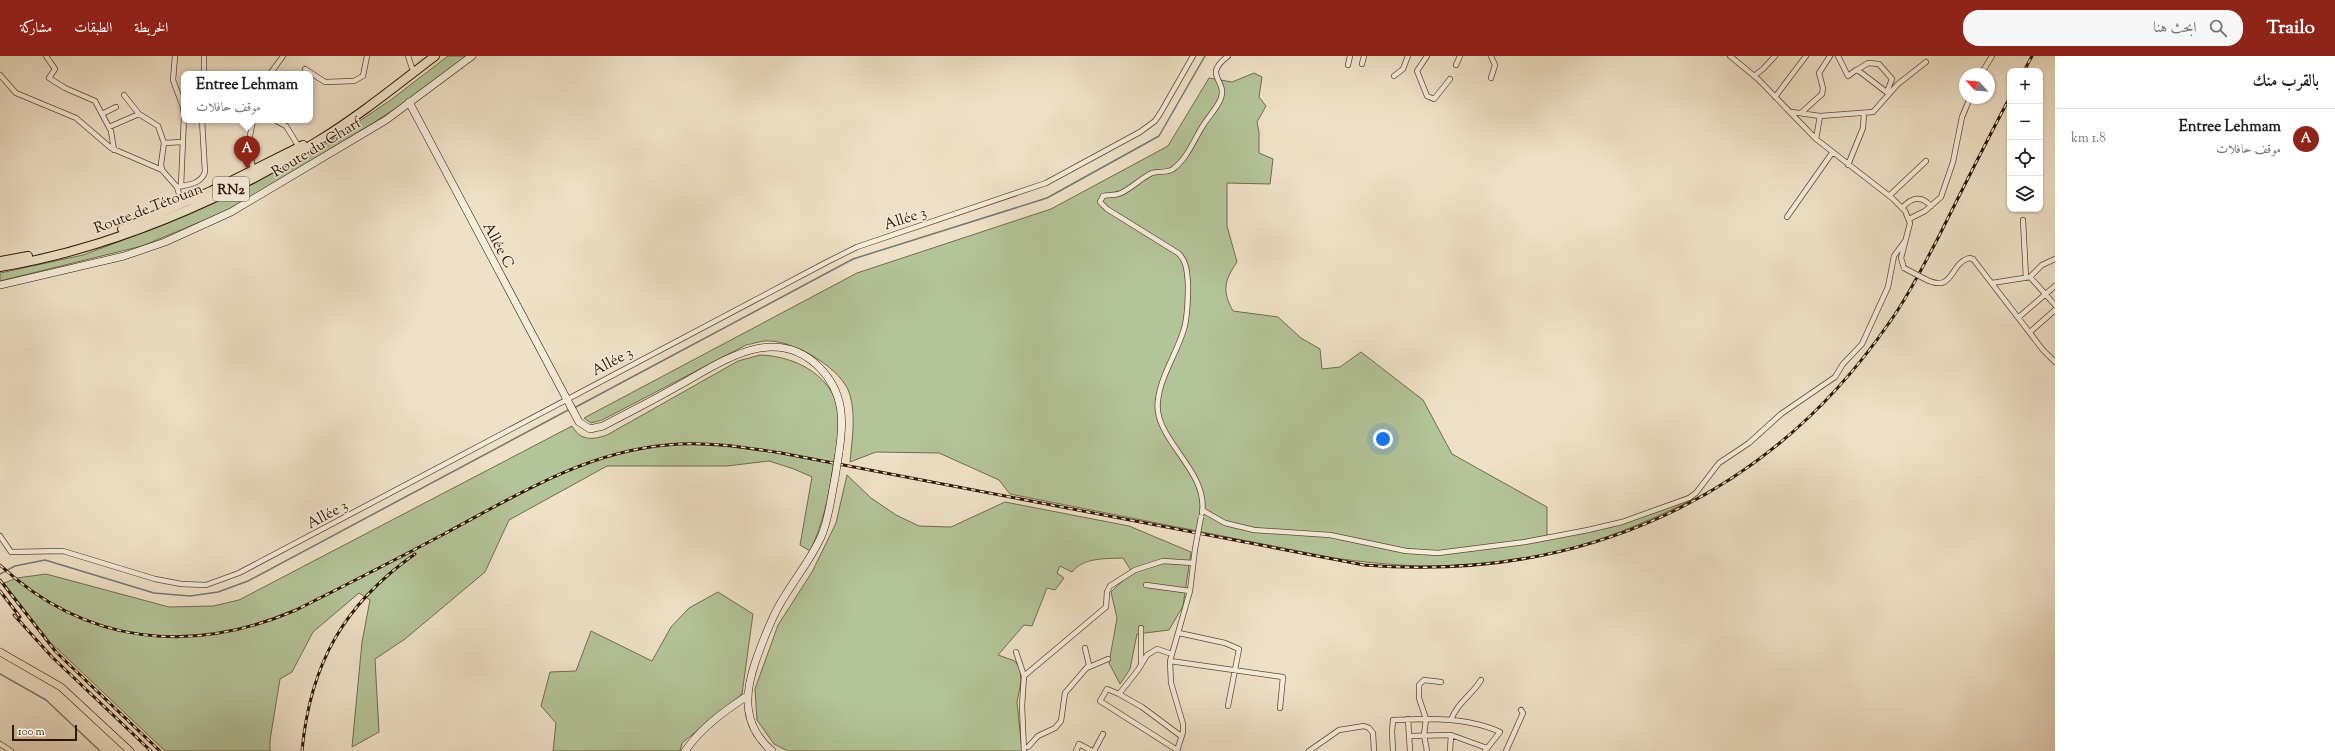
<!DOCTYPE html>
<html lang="ar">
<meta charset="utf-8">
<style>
:root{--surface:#fff;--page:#f6f6f6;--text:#202124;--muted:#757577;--line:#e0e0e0;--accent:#8f2418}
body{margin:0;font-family:"Sorts Mill Goudy",Amiri,serif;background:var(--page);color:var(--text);direction:rtl}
.controls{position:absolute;right:12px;top:12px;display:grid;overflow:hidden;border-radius:8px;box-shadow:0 1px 3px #0004}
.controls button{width:36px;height:36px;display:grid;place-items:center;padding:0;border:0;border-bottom:1px solid var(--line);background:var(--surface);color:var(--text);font:20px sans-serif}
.compass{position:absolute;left:1959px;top:12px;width:36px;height:36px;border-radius:50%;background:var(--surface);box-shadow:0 1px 3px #0004;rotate:296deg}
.scale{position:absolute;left:12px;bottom:10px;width:65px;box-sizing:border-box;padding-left:4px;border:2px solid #301500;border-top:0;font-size:11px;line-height:14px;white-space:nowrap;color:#301500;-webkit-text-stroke:3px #f5ecdb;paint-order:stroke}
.you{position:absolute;left:1383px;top:383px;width:14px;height:14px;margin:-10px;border:3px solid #fff;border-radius:50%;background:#1a73e8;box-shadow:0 0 0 6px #1a73e833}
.badge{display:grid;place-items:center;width:26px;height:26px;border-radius:50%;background:var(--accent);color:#fff;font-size:13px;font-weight:700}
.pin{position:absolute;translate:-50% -33px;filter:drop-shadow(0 1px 2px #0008)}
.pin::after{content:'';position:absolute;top:21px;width:14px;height:12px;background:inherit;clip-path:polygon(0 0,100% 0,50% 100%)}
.popup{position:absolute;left:181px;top:15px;width:132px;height:52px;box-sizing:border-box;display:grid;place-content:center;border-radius:8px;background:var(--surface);filter:drop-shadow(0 1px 3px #0005);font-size:13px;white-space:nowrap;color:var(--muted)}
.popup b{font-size:15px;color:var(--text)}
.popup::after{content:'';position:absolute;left:50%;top:100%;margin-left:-8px;border:8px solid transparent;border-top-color:var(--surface)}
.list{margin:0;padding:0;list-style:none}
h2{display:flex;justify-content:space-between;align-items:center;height:52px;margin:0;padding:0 16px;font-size:17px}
h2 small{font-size:13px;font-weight:400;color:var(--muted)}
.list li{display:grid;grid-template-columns:26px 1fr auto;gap:12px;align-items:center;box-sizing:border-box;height:60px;padding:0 16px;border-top:1px solid var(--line)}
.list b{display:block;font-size:15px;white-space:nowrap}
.list p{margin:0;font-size:13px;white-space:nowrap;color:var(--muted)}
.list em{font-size:13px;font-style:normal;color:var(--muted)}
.icon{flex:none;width:22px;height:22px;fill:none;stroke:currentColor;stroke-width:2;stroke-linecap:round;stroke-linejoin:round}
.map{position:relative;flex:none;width:2055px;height:695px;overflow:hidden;direction:ltr}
header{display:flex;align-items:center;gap:24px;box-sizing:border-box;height:56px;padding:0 20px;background:var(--accent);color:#fff}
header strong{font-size:19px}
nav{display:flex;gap:22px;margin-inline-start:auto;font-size:14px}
.search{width:280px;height:36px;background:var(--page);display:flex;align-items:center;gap:10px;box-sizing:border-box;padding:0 14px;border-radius:16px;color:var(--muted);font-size:15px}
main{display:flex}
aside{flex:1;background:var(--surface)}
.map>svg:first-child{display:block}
.green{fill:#b4c499;stroke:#726c4c}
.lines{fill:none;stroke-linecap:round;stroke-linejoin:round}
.stream{stroke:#737973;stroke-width:1.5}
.street-casing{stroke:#604832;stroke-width:6}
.secondary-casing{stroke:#301500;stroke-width:8}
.primary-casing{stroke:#301500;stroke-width:8}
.highway-casing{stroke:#301500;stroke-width:10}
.street{stroke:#f5ecdb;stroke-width:4.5}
.secondary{stroke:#f5ecdb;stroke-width:7}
.primary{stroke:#efe1c7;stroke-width:7}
.highway{stroke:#efe1c7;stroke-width:8}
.rail-casing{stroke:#301500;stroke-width:3}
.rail{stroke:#f5ecdb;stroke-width:1.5;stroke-dasharray:4.5;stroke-linecap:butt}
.street-bridge-casing{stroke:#604832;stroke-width:6;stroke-linecap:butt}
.secondary-bridge-casing{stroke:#301500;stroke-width:8;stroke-linecap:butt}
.street-bridge{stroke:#f5ecdb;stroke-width:4.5}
.secondary-bridge{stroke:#f5ecdb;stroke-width:7}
.labels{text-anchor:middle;stroke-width:3;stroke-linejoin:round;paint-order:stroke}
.shield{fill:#f5ecdb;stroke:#6b5642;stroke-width:1}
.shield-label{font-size:14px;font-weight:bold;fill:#301500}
.street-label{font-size:15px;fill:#301500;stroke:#f5ecdb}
</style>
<header>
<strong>Trailo</strong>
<div class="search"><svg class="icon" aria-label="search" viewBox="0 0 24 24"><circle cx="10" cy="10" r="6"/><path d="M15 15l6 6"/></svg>ابحث هنا</div>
<nav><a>الخريطة</a><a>الطبقات</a><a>مشاركة</a></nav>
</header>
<main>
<aside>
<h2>بالقرب منك<small></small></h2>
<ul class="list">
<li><span class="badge">A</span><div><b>Entree Lehmam</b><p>موقف حافلات</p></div><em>1.8 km</em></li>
</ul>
</aside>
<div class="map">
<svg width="2055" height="695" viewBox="0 0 2055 695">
<rect width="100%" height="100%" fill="#efe1c7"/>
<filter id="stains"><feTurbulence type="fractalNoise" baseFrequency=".005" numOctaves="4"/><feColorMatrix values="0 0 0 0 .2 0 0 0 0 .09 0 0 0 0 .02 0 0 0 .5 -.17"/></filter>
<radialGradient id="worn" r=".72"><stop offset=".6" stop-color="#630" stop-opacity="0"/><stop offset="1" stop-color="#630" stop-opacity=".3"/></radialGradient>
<path class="green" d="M448,0H467L418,38L370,69L234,152L142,190L0,225V217L83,199L158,171L257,126L324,89L392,43Z
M1254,17L1262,21L1259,41L1266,50L1257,66L1259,76V97L1273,103L1270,128L1227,127V170L1237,206C1224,225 1222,235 1233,255L1278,261L1301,282L1320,293L1322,313L1340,311L1361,296L1423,344L1452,398L1547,451V479L1552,480L1619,465L1690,439L1694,443C1636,471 1573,498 1507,506C1449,514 1392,510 1334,502L1010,438L999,424L939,397L876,396L850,406C852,383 856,361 850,339C843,313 796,286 770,285C762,284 753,288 746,289L602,364L591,367L584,362L857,217L1051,153L1168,90L1209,22L1232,26Z
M760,299C797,300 836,321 840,362C842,377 835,396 833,410C829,440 823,468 810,495L800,489L812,421L794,413L769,405L727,410H607L509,464L485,516L405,583L375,603L379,676L352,691L362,586L370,544L359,537L313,576L292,616L280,623L270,684V695H165L50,586L4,527L17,522L46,518L169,551L213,550L239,544L572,370C581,385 592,384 607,379L738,305Z
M847,419L871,442L896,459L919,470L951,471L1005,446L1129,470L1191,496L1183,550L1169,574L1137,578L1130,613L1120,628L1109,607L1117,562L1111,536L1132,516L1123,502C1105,503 1084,501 1072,516L1060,510L1057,517L1064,522L1055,534L1047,532L1032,570L1024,569L998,599L1015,605L1020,613L1021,626L1017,646L1022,695H788L774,688L757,664L755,633L778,569L812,516L836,467Z
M718,536L753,558L742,638L682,687L680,695H553L556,667L541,650L550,616L576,615L591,575L652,605L671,571L689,552Z"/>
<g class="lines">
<path class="stream" d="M574,352L853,203L1047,142L1159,80L1205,0
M0,518L15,510L45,504L154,537L190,540L218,536L248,525L570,353
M0,618L46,644L100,695"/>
<g class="street-casing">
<path id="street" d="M46,0L55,13L49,22L65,32L95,45L111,75L114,94
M175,0L173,24L183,51L184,60L181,130
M408,0L412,12
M1427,0L1417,15L1427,40L1434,43L1450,23
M1730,0L1758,23L1816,83L1892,142L1905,155L1910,167L1901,202L1904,212
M1838,0L1848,20L1856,14L1859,15L1889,38
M1362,8L1364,0
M1348,9L1350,0
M1456,9L1460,0
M305,13L325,26L354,25L363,20L367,0
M1857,14L1868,7L1879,8L1892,23L1887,36
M204,18V0
M270,18L283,0
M1981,18L1992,0
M0,19L16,37L76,62L111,92L162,114
M1394,20L1403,13L1408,0
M1754,20L1763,13L1775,0
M1491,22L1495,9L1491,0
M124,39L139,58L158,70L164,87L161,108L162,114L177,131
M1775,41L1806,0
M1792,56L1820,60L1873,56L1898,28L1926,6
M1801,57L1822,38L1823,32L1819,17L1830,0
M102,58L116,51
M253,64L249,85L253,115
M275,64L286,70L299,91
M109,71L139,58
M1816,83L1820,60
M164,87L182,86
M1848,109L1863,72L1864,57
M1889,140L1926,105
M182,148L177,131C188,129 201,128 205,116L202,64
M1902,152C1912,141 1921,139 1931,150
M1787,161L1832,97
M1909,163L1925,155L1941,141L1953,106L1962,61L1970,42
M2023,164L2026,222
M2030,221L2055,249
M1925,223C1954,238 1949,208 1969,202L1973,203L2043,294L2055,306
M1992,227L2030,221L2042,209L2055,203
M2019,261L2055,230
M2030,276L2055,254
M1202,454L1225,467L1254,474L1330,479L1406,495L1438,497L1525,486L1588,474L1622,466L1689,442L1696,437L1719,407L1749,387L1781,358L1835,321L1843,308L1862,288L1888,231L1894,200L1905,185
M1202,457C1209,414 1152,383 1158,344C1161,319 1177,297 1184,273C1188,259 1188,242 1188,228C1187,216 1187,205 1178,197L1107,153L1100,146L1103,140C1109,138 1115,140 1121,137C1132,132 1141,122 1152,117C1158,115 1168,117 1173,113C1188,102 1194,83 1204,68C1209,60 1218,51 1221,42C1227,23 1202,20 1228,0
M0,480L11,496L63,495L155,523L181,528L206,529L239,517L827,206L857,191L1046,127L1140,76L1155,65L1161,56L1193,0
M1146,529L1190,535
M1141,572V606
M1179,577L1225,587L1239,593L1228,650
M1016,596L1024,620L1022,650L1024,695
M1172,598L1157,593L1147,599L1138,614L1119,638L1142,651L1181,680
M1170,605L1283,621L1280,652
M1087,612L1108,603
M1024,620L1106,551L1107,536L1110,530L1135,514L1163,505L1193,507
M1119,638L1107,633L1100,645L1177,694
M1408,663L1410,695
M1451,664C1457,647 1472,639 1481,624
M1410,680L1451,679L1487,692
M0,688L11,695
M1028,691L1038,680L1055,672L1061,665L1065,637L1089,609L1085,592
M1076,695L1079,688L1092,695
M1094,695L1103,678
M1177,695L1183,676V668L1171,627L1170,605L1190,535L1195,493
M1309,695L1339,674L1364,670L1369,672L1373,677L1374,695
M1393,695L1392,676L1393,664L1426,663L1419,642V629L1424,624L1441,626
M1427,695L1424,679L1426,663C1450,663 1477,665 1500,676L1485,695
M1450,695L1451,679
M1506,695L1523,657L1521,654"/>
</g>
<g class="secondary-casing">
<path id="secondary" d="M409,46L579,366L590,373L603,370C627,357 652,345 676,331C719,308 774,265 820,312C844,337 844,364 839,396
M0,229L124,200L165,186L231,156L386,64L472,0
M685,695C702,671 723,656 747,640
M772,695C743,670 744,640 755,607C762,587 769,567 780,548C793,525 810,505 821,481C829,463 831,441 835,422"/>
</g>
<g class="primary-casing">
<path id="primary" d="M0,596L61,631L130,695"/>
</g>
<g class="highway-casing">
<path id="highway" d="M122,173L211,135L303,89
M0,205L28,200
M0,211C109,193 225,144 318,85C359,60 397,29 435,0"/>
</g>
<use href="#street" class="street"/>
<use href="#secondary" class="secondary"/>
<use href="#primary" class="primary"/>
<use href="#highway" class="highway"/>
<g class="rail-casing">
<path id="rail" d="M2024,15L2032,0
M0,509C86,589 191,599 296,554C346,529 395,504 444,478C515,440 585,396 667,389C705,385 743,391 781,397L1364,509C1578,526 1766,445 1889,267C1908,241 1922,212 1937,184C1961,136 1985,88 2010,41
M0,524L56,596L160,695
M0,535L20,561
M14,559L52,601L151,695
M302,695C310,608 344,548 415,498"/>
</g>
<use href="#rail" class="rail"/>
<g class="street-bridge-casing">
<path id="street-bridge" d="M1904,212L1925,223
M1195,493L1201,461"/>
</g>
<g class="secondary-bridge-casing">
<path id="secondary-bridge" d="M835,422L839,396"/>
</g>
<use href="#street-bridge" class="street-bridge"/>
<use href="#secondary-bridge" class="secondary-bridge"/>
</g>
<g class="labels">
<rect class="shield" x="213" y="121" width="36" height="24" rx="3"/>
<g class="shield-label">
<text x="231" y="138">RN2</text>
</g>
<g class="street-label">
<text transform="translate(316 91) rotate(-31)" y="5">Route du Charf</text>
<text transform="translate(148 152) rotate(-21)" y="5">Route de Tétouan</text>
<text transform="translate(905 162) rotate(-18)" y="5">Allée 3</text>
<text transform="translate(499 189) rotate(62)" y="5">Allée C</text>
<text transform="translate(612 305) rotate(-28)" y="5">Allée 3</text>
<text transform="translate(327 458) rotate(-28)" y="5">Allée 3</text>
</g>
</g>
<rect width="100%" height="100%" filter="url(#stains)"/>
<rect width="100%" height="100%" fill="url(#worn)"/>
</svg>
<div class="controls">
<button>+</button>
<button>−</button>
<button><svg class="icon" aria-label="locate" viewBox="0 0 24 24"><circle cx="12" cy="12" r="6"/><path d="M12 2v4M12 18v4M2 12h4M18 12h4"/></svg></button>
<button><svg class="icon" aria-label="layers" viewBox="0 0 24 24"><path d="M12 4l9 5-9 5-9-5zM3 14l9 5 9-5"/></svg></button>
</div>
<svg class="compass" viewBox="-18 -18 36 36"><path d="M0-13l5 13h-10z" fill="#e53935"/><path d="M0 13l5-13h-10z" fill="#757577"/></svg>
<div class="scale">100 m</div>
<div class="you"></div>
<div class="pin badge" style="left:247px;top:113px">A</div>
<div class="popup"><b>Entree Lehmam</b>موقف حافلات</div>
</div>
</main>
